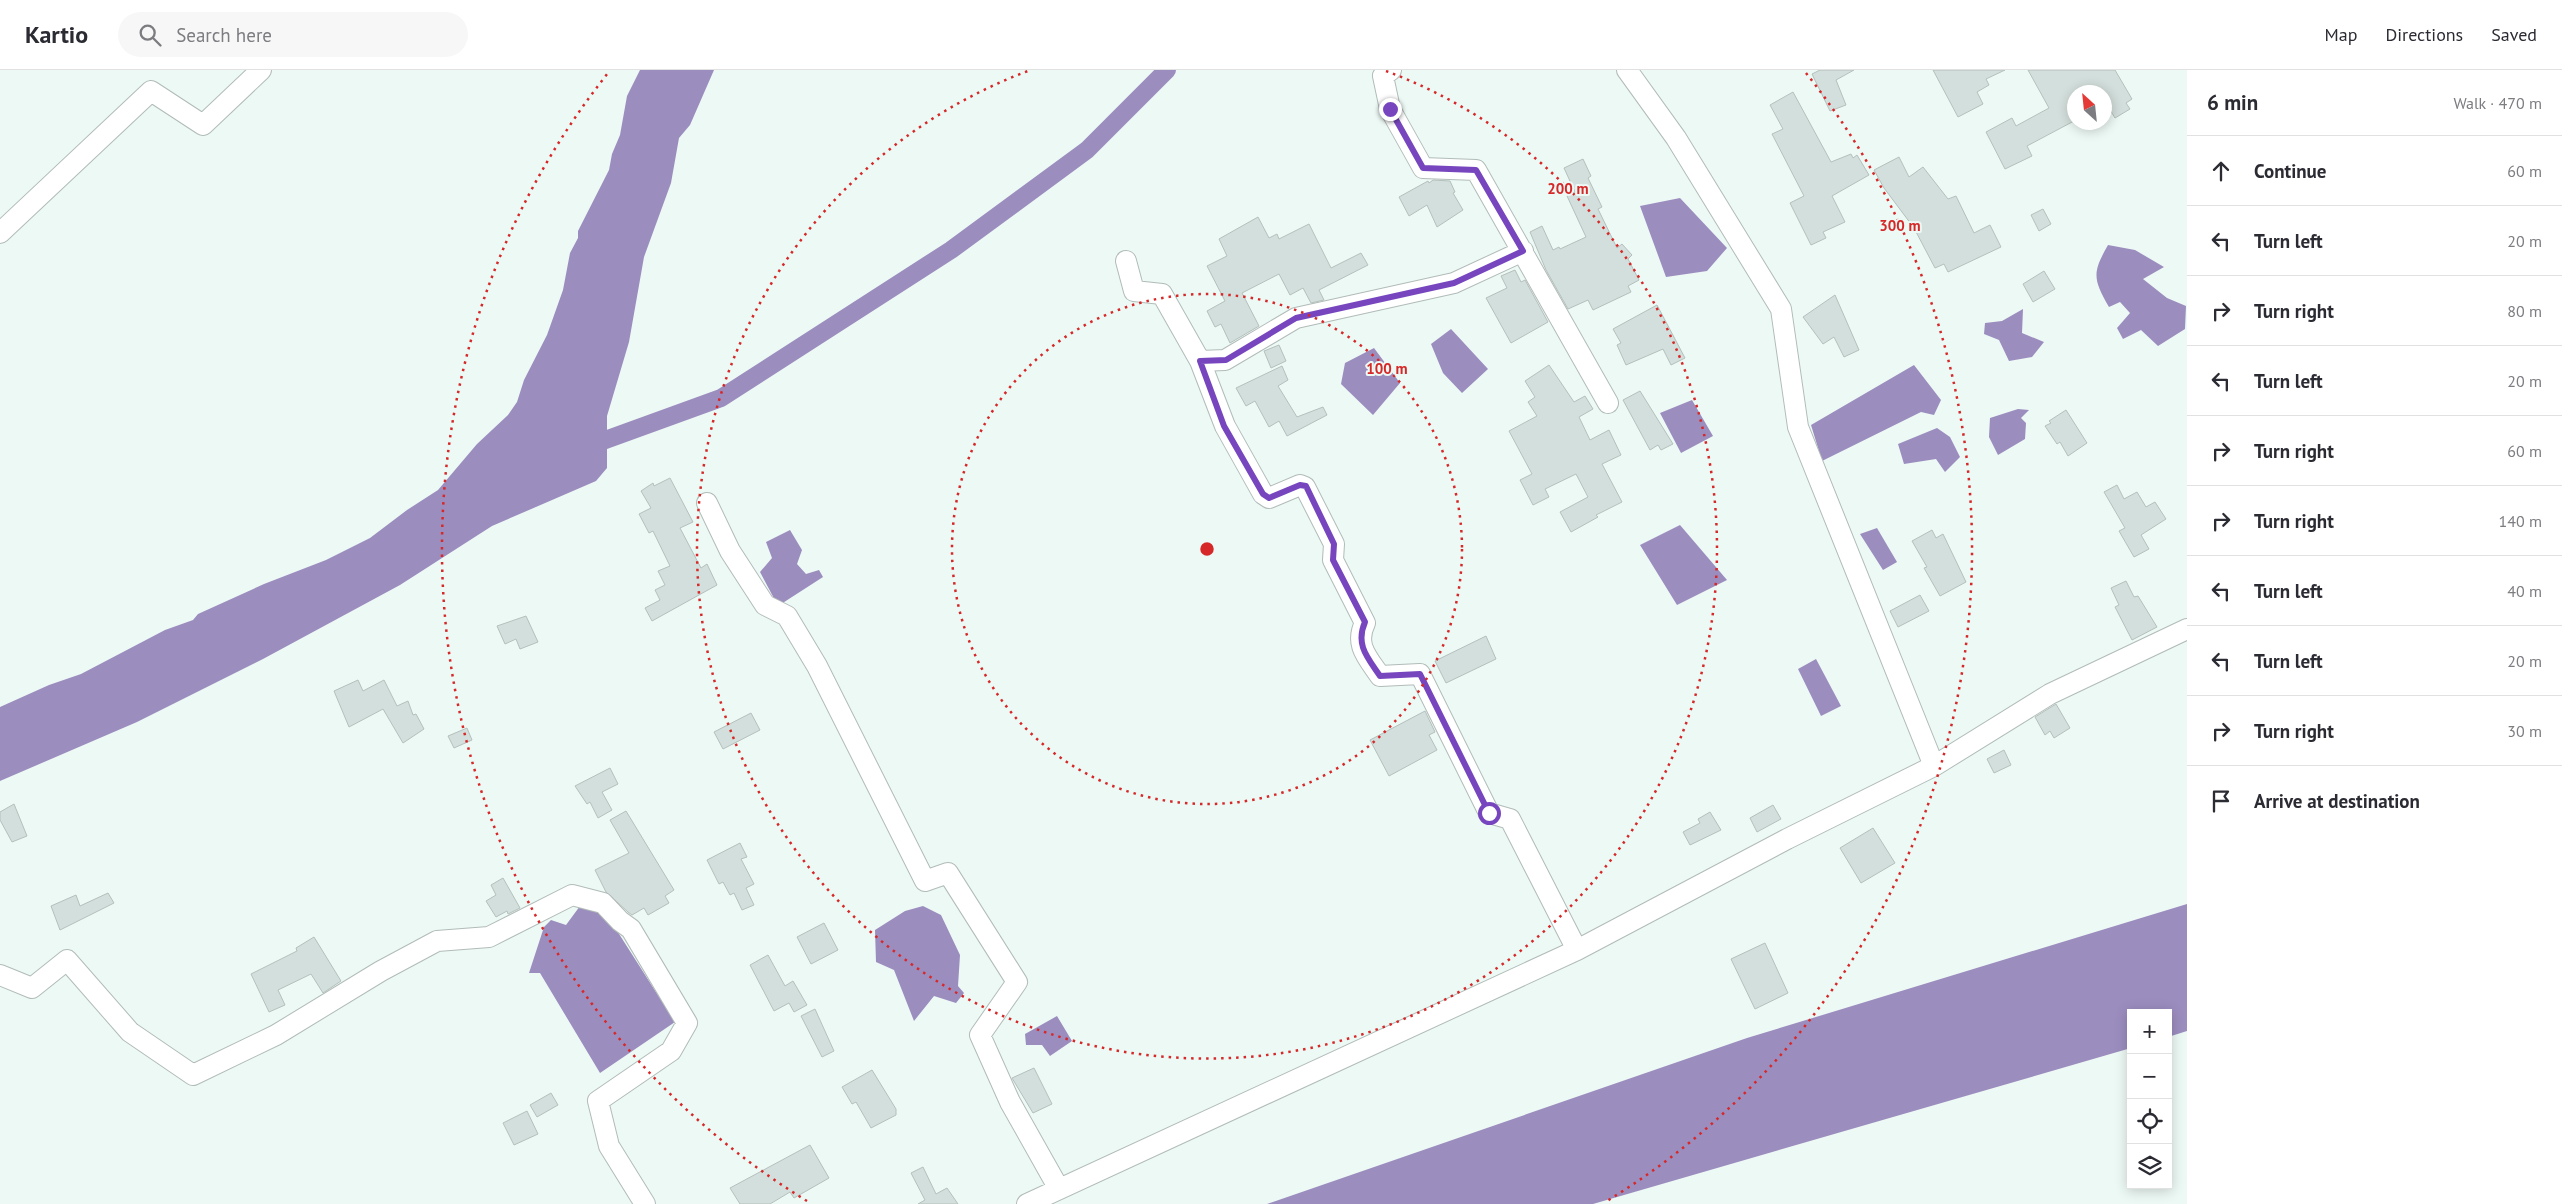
<!DOCTYPE html>
<meta charset="utf-8">
<style>
:root{--surface:#fff;--page:#f7f7f7;--text:#2b2b33;--muted:#7c7c81;--line:#e1e1e2}
body{margin:0;font-family:"PT Sans",sans-serif;background:var(--page);color:var(--text)}
.controls{position:absolute;right:15px;bottom:15px;display:grid;overflow:hidden;border-radius:0px;box-shadow:0 2px 12px #0003}
.controls button{width:45px;height:45px;display:grid;place-items:center;padding:0;border:0;border-bottom:1px solid var(--line);background:var(--surface);color:var(--text);font:25px sans-serif}
.compass{position:absolute;left:2067px;top:15px;width:45px;height:45px;border-radius:50%;background:var(--surface);box-shadow:0 2px 12px #0003;rotate:333deg}
.stop{position:absolute;width:15px;height:15px;margin:-11px;border:4px solid #7746be;border-radius:50%;background:#fff}
.stop.end{background:#7746be;border-color:#fff;box-shadow:0 1px 5px #0008}
.list{margin:0;padding:0;list-style:none}
h2{display:flex;justify-content:space-between;align-items:center;height:65px;margin:0;padding:0 20px;font-size:21px}
h2 small{font-size:16px;font-weight:400;color:var(--muted)}
.list li{display:grid;grid-template-columns:32px 1fr auto;gap:15px;align-items:center;box-sizing:border-box;height:70px;padding:0 20px;border-top:1px solid var(--line)}
.list b{display:block;font-size:19px;white-space:nowrap}
.list em{font-size:16px;font-style:normal;color:var(--muted)}
.icon{flex:none;width:28px;height:28px;fill:none;stroke:currentColor;stroke-width:2;stroke-linecap:round;stroke-linejoin:round}
.map{position:relative;flex:none;width:2187px;height:1134px;overflow:hidden}
header{display:flex;align-items:center;gap:30px;box-sizing:border-box;height:70px;padding:0 25px;background:var(--surface);border-bottom:1px solid var(--line)}
header strong{font-size:24px}
nav{display:flex;gap:28px;margin-inline-start:auto;font-size:18px}
.search{width:350px;height:45px;background:var(--page);display:flex;align-items:center;gap:12px;box-sizing:border-box;padding:0 18px;border-radius:28px;color:var(--muted);font-size:19px}
main{display:flex}
aside{flex:1;background:var(--surface)}
.map>svg:first-child{display:block}
.water{fill:#9c8dbf}
.lines{fill:none;stroke-linecap:round;stroke-linejoin:round}
.canal{stroke:#9c8dbf;stroke-width:18}
.building{fill:#d3dfdc;stroke:#b5c0bd}
.minor-casing{stroke:#b1bcb9;stroke-width:22}
.minor{stroke:#fff;stroke-width:20}
.route{stroke:#7746be;stroke-width:6}
.ring{fill:none;stroke:#d62828;stroke-width:2.5;stroke-dasharray:2.5 5}
.centre{fill:#d62828;stroke:#edf9f5;stroke-width:2.5}
.ring-label{font-size:15px;text-anchor:middle;font-weight:bold;fill:#d62828;stroke:#edf9f5;stroke-width:4;stroke-linejoin:round;paint-order:stroke}
</style>
<header>
<strong>Kartio</strong>
<div class="search"><svg class="icon" aria-label="search" viewBox="0 0 24 24"><circle cx="10" cy="10" r="6"/><path d="M15 15l6 6"/></svg>Search here</div>
<nav><a>Map</a><a>Directions</a><a>Saved</a></nav>
</header>
<main>
<div class="map">
<svg width="2187" height="1134" viewBox="0 0 2187 1134">
<rect width="100%" height="100%" fill="#edf9f5"/>
<path class="water" d="M640,0H714L690,55L679,68L671,113L644,187L629,272L607,346V398L596,411L492,456L400,515L263,589L137,652L0,711V637L49,615L81,604L165,560L193,550L198,544L264,514L326,490L370,468L407,440L438,420L477,374L508,345L517,332L524,310L547,265L563,220L570,183L578,168V161L609,100L612,84L620,65L627,26Z
M1680,128L1727,178L1707,201L1666,207L1640,136Z
M2108,175L2135,180L2164,197L2143,209L2167,228L2186,236L2185,259L2158,276L2141,260L2123,269L2117,258L2130,243L2120,232L2109,237C2093,209 2092,203 2108,175Z
M2023,239L2022,263L2044,272L2032,287L2009,291L1999,270L1984,264L1985,253L2002,251Z
M1451,259L1488,299L1462,323L1443,303L1431,274Z
M1374,278L1400,313L1373,345L1341,314L1345,293Z
M1914,295L1941,330L1934,345L1921,342L1822,391L1811,355Z
M1692,330L1713,366L1681,383L1660,343Z
M2018,339L2029,340L2021,348L2026,353L2025,369L1998,385L1989,367L1990,348Z
M1937,358L1950,367L1960,387L1945,402L1936,389L1904,394L1898,374Z
M1680,455L1727,510L1677,535L1640,475Z
M1877,458L1897,492L1883,500L1860,464Z
M790,460L802,480L797,494L806,504L819,500L823,507L778,536L760,502L772,488L766,472Z
M1816,589L1841,636L1821,646L1798,599Z
M2187,834V961L2168,967V943H2131V978L1593,1134H1267L1747,968Z
M580,836L607,845L675,952L600,1003L540,903H529L544,857L551,850L566,855Z
M923,836L941,845L960,885L958,916L964,923L956,933L934,926L914,951L894,900L876,892L875,860L905,841Z
M1057,946L1072,971L1050,986L1042,975H1026L1025,964Z"/>
<g class="lines">
<path class="canal" d="M586,377L721,328L951,180L1087,80L1167,0"/>
</g>
<path class="building" d="M1820,0H1854L1836,10L1846,35L1830,41L1812,4Z
M1933,0H2005L1986,9L1989,15L1977,22L1983,34L1958,47Z
M2028,0H2115L2132,29L2126,33L2130,39L2115,48L2104,30V22H2074V51L2027,76L2032,86L2005,99L1986,62L2012,48L2016,56L2049,38Z
M1793,22L1831,92L1851,84L1853,88L1857,85L1869,105L1832,126L1845,152L1823,162L1826,168L1811,175L1790,133L1804,126L1772,64L1783,59L1770,35Z
M1899,87L1909,107L1923,97L1948,129L1956,126L1974,163L1990,155L2001,177L1948,202L1944,194L1935,198L1914,158L1884,118L1874,100Z
M1583,89L1591,106L1588,108L1602,137L1598,139L1617,178L1622,174L1632,185L1628,189L1639,210L1628,216L1631,222L1593,240L1588,230L1568,239L1546,200L1530,162L1542,156L1553,180L1559,177L1560,179L1586,167L1567,126L1575,122L1564,98Z
M1433,110L1450,111L1455,122L1453,123L1463,140L1437,157L1427,135L1409,146L1399,127L1428,111L1429,113Z
M2043,139L2051,154L2039,161L2031,145Z
M1258,147L1269,168L1277,164L1279,169L1309,154L1331,198L1361,183L1368,195L1319,220L1324,230L1311,233L1303,218L1290,225L1279,204L1242,223L1259,256L1230,273L1221,254L1215,257L1207,241L1225,231L1207,196L1227,186L1219,169Z
M1515,200L1521,212L1525,210L1548,252L1511,273L1486,228L1507,218L1501,206Z
M2044,201L2055,219L2033,232L2023,214Z
M1835,225L1859,280L1844,287L1834,267L1823,274L1803,247Z
M1657,235L1685,288L1671,295L1663,279L1626,295L1617,275L1621,273L1613,259Z
M1279,275L1286,291L1271,298L1264,281Z
M1549,295L1574,332L1585,326L1593,339L1579,347L1590,370L1609,360L1621,385L1602,394L1622,432L1596,445L1598,447L1571,462L1560,442L1588,427L1576,404L1545,419L1549,427L1533,435L1520,410L1532,404L1509,361L1537,346L1528,332L1535,327L1525,311Z
M1282,296L1288,310L1278,316L1297,347L1323,337L1327,345L1287,366L1279,351L1269,357L1255,331L1246,336L1236,318Z
M1640,321L1673,374L1661,380L1658,375L1650,380L1623,330Z
M2066,340L2087,373L2068,386L2060,372L2057,374L2045,356L2051,353L2049,351Z
M670,408L693,452L680,458L701,498L707,494L717,515L652,551L645,538L660,530L655,520L665,515L658,501L670,496L653,461L649,463L639,444L651,438L641,421L653,413L654,416Z
M2117,415L2124,429L2137,422L2146,437L2155,432L2166,449L2141,465L2149,479L2134,487L2119,461L2125,458L2104,422Z
M1932,460L1936,468L1943,464L1966,512L1940,526L1924,498L1927,497L1912,471Z
M2126,511L2134,527L2138,526L2157,557L2132,570L2115,537L2119,535L2111,518Z
M1920,525L1929,541L1898,557L1890,541Z
M526,546L538,572L520,579L516,569L505,574L497,556Z
M1486,566L1496,589L1446,613L1435,591Z
M358,610L363,621L384,610L397,636L408,631L413,645L416,644L424,659L403,673L383,639L349,657L334,621Z
M2056,634L2070,658L2054,668L2050,661L2045,665L2035,647Z
M1425,641L1435,662L1429,665L1437,680L1389,706L1370,670Z
M751,643L760,660L723,679L714,662Z
M467,658L472,670L454,678L448,666Z
M2004,680L2011,695L1994,703L1987,689Z
M610,698L618,714L602,722L612,740L598,748L590,732L587,734L575,716Z
M14,734L27,766L12,772L0,750V742Z
M1773,735L1781,749L1757,762L1750,748Z
M626,741L674,820L665,826L669,833L648,845L644,838L632,845L628,842L606,822L595,800L629,783L610,750Z
M1710,742L1721,760L1690,775L1683,762L1700,753L1698,749Z
M1873,758L1895,793L1861,813L1840,778Z
M740,773L747,787L741,789L754,814L746,818L754,835L742,840L734,823L730,825L723,812L719,814L707,790Z
M503,808L520,838L508,844L507,841L496,847L486,831L496,825L491,815Z
M108,823L114,833L60,860L51,836L76,825L80,836Z
M824,853L838,880L811,894L797,867Z
M314,867L341,911L323,923L311,904L278,920L285,935L269,942L251,904L297,881L296,878Z
M1765,873L1788,923L1755,939L1731,889Z
M768,885L785,916L793,911L807,935L794,942L789,933L774,941L750,895Z
M815,939L834,981L822,987L801,946Z
M1034,998L1052,1034L1033,1043L1012,1008Z
M872,1000L896,1039V1045L871,1058L856,1032L852,1034L842,1017Z
M551,1023L558,1035L537,1047L530,1035Z
M527,1041L538,1064L514,1075L503,1053Z
M810,1075L829,1108L794,1128L790,1122L770,1134H740L730,1118Z
M923,1097L936,1124L947,1118L958,1134H918L925,1130L911,1103Z"/>
<g class="lines">
<g class="minor-casing">
<path id="minor" d="M1391,0L1383,6L1390,39L1423,98L1476,100L1608,333
M1627,0L1676,68L1781,239L1798,357L1934,696
M0,163L151,21L203,55L261,0
M1126,191L1134,221L1162,224L1200,291L1225,356L1263,424L1269,428L1300,415L1305,417L1334,474L1333,490L1365,553C1354,575 1368,588 1380,606L1420,604L1489,743L1510,749L1577,880
M1200,291L1225,290L1296,248L1454,213L1523,181
M707,433L730,481L765,535L787,546L817,596L925,811L948,803L1017,912L980,965L1010,1032L1059,1119
M0,905L32,918L67,890L130,962L193,1005L276,965L381,901L437,871L489,867L572,825L603,833L620,851L631,859L687,953L671,981L598,1031L609,1076L645,1134
M1027,1134L1577,880L1787,769L1934,696L2050,624L2187,559"/>
</g>
<use href="#minor" class="minor"/>
</g>
<g class="lines">
<path class="route" d="M1390,39L1423,98L1476,100L1523,181L1454,213L1296,248L1226,290L1200,291L1224,356L1263,424L1269,428L1300,415L1306,416L1334,474L1333,490L1365,552C1355,575 1368,588 1380,606L1420,604L1489,743"/>
</g>
<g class="ring">
<circle cx="1207" cy="479" r="255"/>
<path d="M1386 1A510 510 0 1 1 1028 1"/>
<path d="M807 1131A765 765 0 0 1 608 3M1806 3A765 765 0 0 1 1607 1131"/>
</g>
<circle cx="1207" cy="479" r="8" class="centre"/>
<g class="ring-label">
<text x="1568" y="124">200 m</text>
<text x="1900" y="161">300 m</text>
<text x="1387" y="304">100 m</text>
</g>
</svg>
<div class="controls">
<button>+</button>
<button>−</button>
<button><svg class="icon" aria-label="locate" viewBox="0 0 24 24"><circle cx="12" cy="12" r="6"/><path d="M12 2v4M12 18v4M2 12h4M18 12h4"/></svg></button>
<button><svg class="icon" aria-label="layers" viewBox="0 0 24 24"><path d="M12 4l9 5-9 5-9-5zM3 14l9 5 9-5"/></svg></button>
</div>
<svg class="compass" viewBox="-18 -18 36 36"><path d="M0-13l5 13h-10z" fill="#e53935"/><path d="M0 13l5-13h-10z" fill="#7c7c81"/></svg>
<div class="stop" style="left:1489px;top:743px"></div>
<div class="stop end" style="left:1390px;top:39px"></div>
</div>
<aside>
<h2>6 min<small>Walk · 470 m</small></h2>
<ul class="list">
<li><svg class="icon" aria-label="ahead" viewBox="0 0 24 24"><path d="M12 20V5M6 11l6-6 6 6"/></svg><div><b>Continue</b></div><em>60 m</em></li>
<li><svg class="icon" aria-label="left" viewBox="0 0 24 24"><path d="M17 20v-9H6M10 6l-5 5 5 5"/></svg><div><b>Turn left</b></div><em>20 m</em></li>
<li><svg class="icon" aria-label="right" viewBox="0 0 24 24"><path d="M7 20v-9h11M14 6l5 5-5 5"/></svg><div><b>Turn right</b></div><em>80 m</em></li>
<li><svg class="icon" aria-label="left" viewBox="0 0 24 24"><path d="M17 20v-9H6M10 6l-5 5 5 5"/></svg><div><b>Turn left</b></div><em>20 m</em></li>
<li><svg class="icon" aria-label="right" viewBox="0 0 24 24"><path d="M7 20v-9h11M14 6l5 5-5 5"/></svg><div><b>Turn right</b></div><em>60 m</em></li>
<li><svg class="icon" aria-label="right" viewBox="0 0 24 24"><path d="M7 20v-9h11M14 6l5 5-5 5"/></svg><div><b>Turn right</b></div><em>140 m</em></li>
<li><svg class="icon" aria-label="left" viewBox="0 0 24 24"><path d="M17 20v-9H6M10 6l-5 5 5 5"/></svg><div><b>Turn left</b></div><em>40 m</em></li>
<li><svg class="icon" aria-label="left" viewBox="0 0 24 24"><path d="M17 20v-9H6M10 6l-5 5 5 5"/></svg><div><b>Turn left</b></div><em>20 m</em></li>
<li><svg class="icon" aria-label="right" viewBox="0 0 24 24"><path d="M7 20v-9h11M14 6l5 5-5 5"/></svg><div><b>Turn right</b></div><em>30 m</em></li>
<li><svg class="icon" aria-label="arrive" viewBox="0 0 24 24"><path d="M6 21V4h12l-3 4 3 4H6"/></svg><div><b>Arrive at destination</b></div></li>
</ul>
</aside>
</main>
